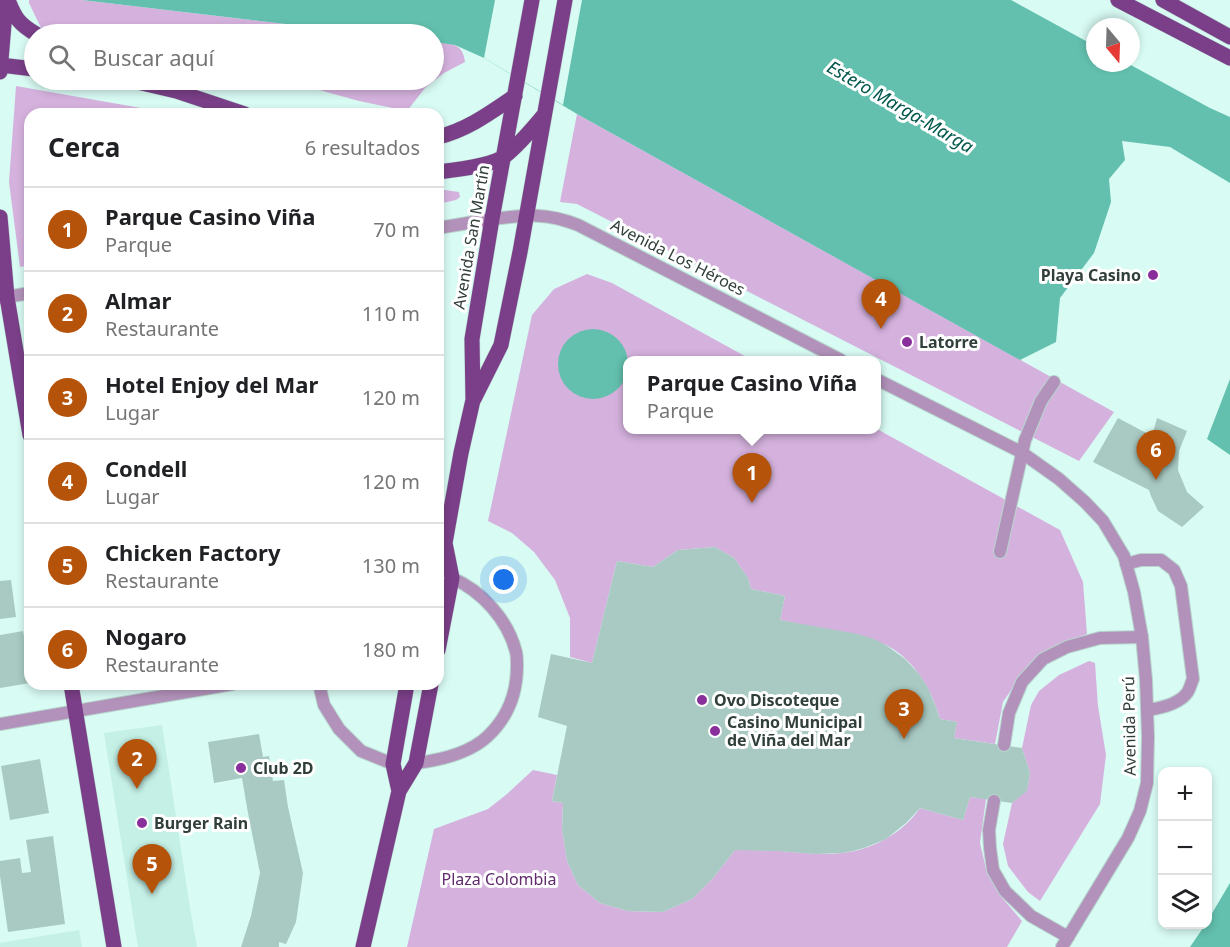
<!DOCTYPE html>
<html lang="es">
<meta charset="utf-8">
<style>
:root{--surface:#fff;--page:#f2f2f2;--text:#202124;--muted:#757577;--line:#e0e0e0;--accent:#b45309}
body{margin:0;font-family:"Noto Sans",sans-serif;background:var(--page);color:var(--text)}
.controls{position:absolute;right:18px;bottom:18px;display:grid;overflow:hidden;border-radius:12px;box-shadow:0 3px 9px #0003}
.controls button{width:54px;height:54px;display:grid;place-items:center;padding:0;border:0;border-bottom:2px solid var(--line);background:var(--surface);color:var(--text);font:30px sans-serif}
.compass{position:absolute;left:1086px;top:18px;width:54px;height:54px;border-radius:50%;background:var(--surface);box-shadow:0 3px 9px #0003;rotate:161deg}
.you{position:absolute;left:504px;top:580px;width:21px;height:21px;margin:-15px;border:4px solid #fff;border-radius:50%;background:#1a73e8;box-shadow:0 0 0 9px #1a73e833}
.badge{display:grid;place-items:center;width:39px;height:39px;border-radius:50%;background:var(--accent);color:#fff;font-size:20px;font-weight:700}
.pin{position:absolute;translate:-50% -50px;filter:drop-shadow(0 2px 3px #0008)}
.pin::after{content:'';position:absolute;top:32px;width:21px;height:18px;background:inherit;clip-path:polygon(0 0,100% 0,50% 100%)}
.popup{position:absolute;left:623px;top:356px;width:258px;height:78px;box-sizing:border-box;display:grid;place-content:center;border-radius:12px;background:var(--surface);filter:drop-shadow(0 2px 4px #0005);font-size:20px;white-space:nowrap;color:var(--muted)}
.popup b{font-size:22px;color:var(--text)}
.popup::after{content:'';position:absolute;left:50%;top:100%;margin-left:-12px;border:12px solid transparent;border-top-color:var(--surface)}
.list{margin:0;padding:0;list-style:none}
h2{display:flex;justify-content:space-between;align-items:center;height:78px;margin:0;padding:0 24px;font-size:26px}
h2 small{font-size:20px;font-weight:400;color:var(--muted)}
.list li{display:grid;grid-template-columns:39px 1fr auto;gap:18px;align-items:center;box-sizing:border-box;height:84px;padding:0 24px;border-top:2px solid var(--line)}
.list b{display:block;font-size:22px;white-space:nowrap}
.list p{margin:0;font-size:20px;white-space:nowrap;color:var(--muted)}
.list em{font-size:20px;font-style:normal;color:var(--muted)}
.icon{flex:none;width:33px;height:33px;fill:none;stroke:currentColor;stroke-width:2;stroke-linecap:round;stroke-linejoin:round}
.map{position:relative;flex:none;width:1230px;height:947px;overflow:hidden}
.search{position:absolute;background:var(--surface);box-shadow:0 3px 9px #0003;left:24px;top:24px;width:420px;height:66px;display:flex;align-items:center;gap:15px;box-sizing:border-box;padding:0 21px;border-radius:33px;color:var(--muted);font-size:22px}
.panel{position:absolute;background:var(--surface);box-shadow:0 3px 9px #0003;left:24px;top:108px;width:420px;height:582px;border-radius:18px}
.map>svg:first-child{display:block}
.built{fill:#c4f0e6}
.green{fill:#d5b2de}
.water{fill:#63c0ae}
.pier{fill:#d8fbf3}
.building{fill:#a8cac2}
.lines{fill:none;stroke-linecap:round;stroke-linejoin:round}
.service-casing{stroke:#b7d5ce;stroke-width:14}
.minor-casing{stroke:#b7d5ce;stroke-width:14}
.tertiary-casing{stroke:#b7d5ce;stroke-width:14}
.primary-casing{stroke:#b7d5ce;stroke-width:16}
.service{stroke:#b292ba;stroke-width:12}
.minor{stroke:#b292ba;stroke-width:12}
.tertiary{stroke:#b292ba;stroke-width:12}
.primary{stroke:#7a3f88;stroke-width:15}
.poi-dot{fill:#882f9c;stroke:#fff;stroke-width:2}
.labels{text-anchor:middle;stroke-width:6;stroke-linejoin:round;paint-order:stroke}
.street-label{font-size:16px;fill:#313f3b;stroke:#fff}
.poi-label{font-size:16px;font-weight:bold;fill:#313f3b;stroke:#fff;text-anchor:start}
.park-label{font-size:16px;fill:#602a6d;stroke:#fff}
.water-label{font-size:18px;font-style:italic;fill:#01574b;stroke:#fff}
</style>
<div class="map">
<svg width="1230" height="947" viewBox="0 0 1230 947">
<rect width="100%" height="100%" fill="#d8fbf3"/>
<path class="built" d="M162,725L190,908L197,947H138L104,733Z
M79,930L82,947H0V943Z"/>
<path class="green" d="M29,0H82L371,34H83L41,28L29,3Z
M434,42C450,44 463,42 465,62L444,73L425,88L407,111L359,101L283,80H434Z
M16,86L141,108L158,114H30V265L20,267L9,182Z
M577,114L1114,412L1079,461L577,204L560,202Z
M438,189L459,192L460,197L456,200L438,204Z
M587,274L612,283L752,360H628V430L877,429L1060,530L1083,582L1087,634L1042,653L1023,673L1003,702L995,744L954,738L957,722L940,719C932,690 915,661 888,646C879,641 866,640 857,638C831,631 806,625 780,620L785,596L751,589L748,578L734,558L715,547L678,550L653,567L617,561L592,663L570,657V618L555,580L534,552L512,533L488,521L532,315L554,289Z
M1089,661L1095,663L1098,706L1106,755L1100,804L1040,901L1028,892L1008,866L1003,844L1012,803L1027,790L1030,773L1022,748L1031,705L1039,691L1059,675Z
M533,770L557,775L552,801L563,803L562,829L567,861L578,885L600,903L628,911L663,912L692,899L713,878L735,850C750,850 766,850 781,851C801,853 822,855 842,853C872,850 903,833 920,808L963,820L970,797L986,799L980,843L987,873L1004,900L1022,921L1007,947H407L434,829L488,809L507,794Z"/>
<path class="water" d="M82,0H1011L1095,46V63H1127L1210,108L1230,117V183L1170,147L1122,141L1125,160L1109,179L1111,202L1094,253L1060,298L1056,342L1020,360L577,114L484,58L455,45L434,42V34H371Z
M558 364a35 35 0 1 1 70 0a35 35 0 1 1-70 0Z
M1230,379V455L1207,439Z
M1230,845V947H1170L1183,925L1208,924V883Z"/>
<path class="pier" d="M495,0H582L563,105L484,58Z
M1230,842V883L1208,920V877L1227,843Z
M1180,924L1205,925L1190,947H1167Z"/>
<path class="building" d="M1118,418L1152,436L1157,418L1187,431L1179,451L1178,470L1187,492L1204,507L1182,527L1158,511L1151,496L1149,490L1093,462Z
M715,547L734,558L748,578L751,589L785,596L780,620L858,634L874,639L886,645L905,659L919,674L928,688L936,707L940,719L957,722L954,738L1022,748L1030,773L1027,791L1012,803L970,797L963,820L920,808L906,823L886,839L864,848L853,851L842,853L816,854L778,851L735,850L713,878L692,899L663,912L628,911L600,903L578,885L567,861L562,829L563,803L552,801L567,726L538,717L551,654L592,663L617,561L653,567L678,550Z
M11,580L16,617L0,619V581Z
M23,631L30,672V683L0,688V635Z
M259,734L263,757L269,756L273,781L284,780L288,807L303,873L296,922L286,944L279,942V947H241L251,916L260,873L248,813L242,778L214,783L208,742Z
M40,759L49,813L10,820L1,766Z
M53,836L65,924L8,932L0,876V861L20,858L22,873L31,872L26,840Z"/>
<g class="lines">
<g class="service-casing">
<path id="service" d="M1000,552L1025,440L1041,401L1054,382
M1126,564L1141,560H1161L1174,570L1181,586L1193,679C1191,683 1190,689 1187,693C1179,704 1161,708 1148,710
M1004,745L1009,713L1022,682L1043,659L1067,647L1100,638L1142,637
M416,763C441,760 470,753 488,736C508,717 517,693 517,666C517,661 517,656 516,652C508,620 482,591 452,578
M994,801L989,830L990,848L993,870L1005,891L1031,916L1068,937"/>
</g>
<g class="minor-casing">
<path id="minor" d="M438,228L492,219
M0,298L30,293
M319,684L324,705L339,729L361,751L393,764
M0,724L233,684"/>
</g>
<g class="tertiary-casing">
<path id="tertiary" d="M492,219C526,215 545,212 578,225L841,360
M876,379L1021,452L1059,479L1085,502L1103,521L1124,556L1134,592L1142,637L1146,680L1148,737L1147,783L1140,811L1128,838L1062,947"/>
</g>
<g class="primary-casing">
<path id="primary" d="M8,0C15,18 19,24 36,34
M1118,0L1230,58
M1163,0L1230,37
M0,65L34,69
M0,72L6,0
M129,80L176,91L245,114
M438,137C467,130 490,113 515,96
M438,172C455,170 492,166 505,156C520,144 532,129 544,115
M0,217L7,297L30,435
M474,399L501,345L520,252L565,0
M438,650L452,578L445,543L461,453L473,400L472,339L492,219L532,0
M71,684L114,947
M399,791L393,764L407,684
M363,947L399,791L416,763L431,684"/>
</g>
<use href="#service" class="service"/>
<use href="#minor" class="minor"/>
<use href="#tertiary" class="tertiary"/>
<use href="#primary" class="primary"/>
</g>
<g class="poi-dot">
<circle cx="1153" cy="275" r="6"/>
<circle cx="907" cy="342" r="6"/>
<circle cx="702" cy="700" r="6"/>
<circle cx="715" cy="731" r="6"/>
<circle cx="241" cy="768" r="6"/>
<circle cx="142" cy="823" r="6"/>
</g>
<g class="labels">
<g class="street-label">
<text transform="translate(471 237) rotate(-80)" y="6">Avenida San Martín</text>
<text transform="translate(678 257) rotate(27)" y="6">Avenida Los Héroes</text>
<text transform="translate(1129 726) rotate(-91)" y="6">Avenida Perú</text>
</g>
<g class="poi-label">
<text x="1141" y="281" text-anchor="end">Playa Casino</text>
<text x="919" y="348">Latorre</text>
<text x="714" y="706">Ovo Discoteque</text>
<text x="727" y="728">Casino Municipal<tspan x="727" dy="18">de Viña del Mar</tspan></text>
<text x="253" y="774">Club 2D</text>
<text x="154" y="829">Burger Rain</text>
</g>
<g class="park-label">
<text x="499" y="885">Plaza Colombia</text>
</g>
<g class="water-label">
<text transform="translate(900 107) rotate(30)" y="6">Estero Marga-Marga</text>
</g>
</g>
</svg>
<div class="controls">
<button>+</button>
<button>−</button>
<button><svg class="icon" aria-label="layers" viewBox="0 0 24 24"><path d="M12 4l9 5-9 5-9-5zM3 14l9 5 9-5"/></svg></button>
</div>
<svg class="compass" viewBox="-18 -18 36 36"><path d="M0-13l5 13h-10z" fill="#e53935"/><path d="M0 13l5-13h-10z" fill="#757577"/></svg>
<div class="you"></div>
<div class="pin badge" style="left:752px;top:503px">1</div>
<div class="popup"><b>Parque Casino Viña</b>Parque</div>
<div class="pin badge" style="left:137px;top:789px">2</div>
<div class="pin badge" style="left:904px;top:739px">3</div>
<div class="pin badge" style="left:881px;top:329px">4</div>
<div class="pin badge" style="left:152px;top:894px">5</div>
<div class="pin badge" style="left:1156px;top:480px">6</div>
<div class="search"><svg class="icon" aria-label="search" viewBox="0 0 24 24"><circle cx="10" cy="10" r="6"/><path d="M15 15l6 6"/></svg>Buscar aquí</div>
<section class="panel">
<h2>Cerca<small>6 resultados</small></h2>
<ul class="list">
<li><span class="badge">1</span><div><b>Parque Casino Viña</b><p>Parque</p></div><em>70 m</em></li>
<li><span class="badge">2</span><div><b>Almar</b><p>Restaurante</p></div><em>110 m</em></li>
<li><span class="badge">3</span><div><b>Hotel Enjoy del Mar</b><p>Lugar</p></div><em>120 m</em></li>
<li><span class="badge">4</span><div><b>Condell</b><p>Lugar</p></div><em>120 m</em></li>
<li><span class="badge">5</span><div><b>Chicken Factory</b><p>Restaurante</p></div><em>130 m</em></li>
<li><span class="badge">6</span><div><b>Nogaro</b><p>Restaurante</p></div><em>180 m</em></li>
</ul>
</section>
</div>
